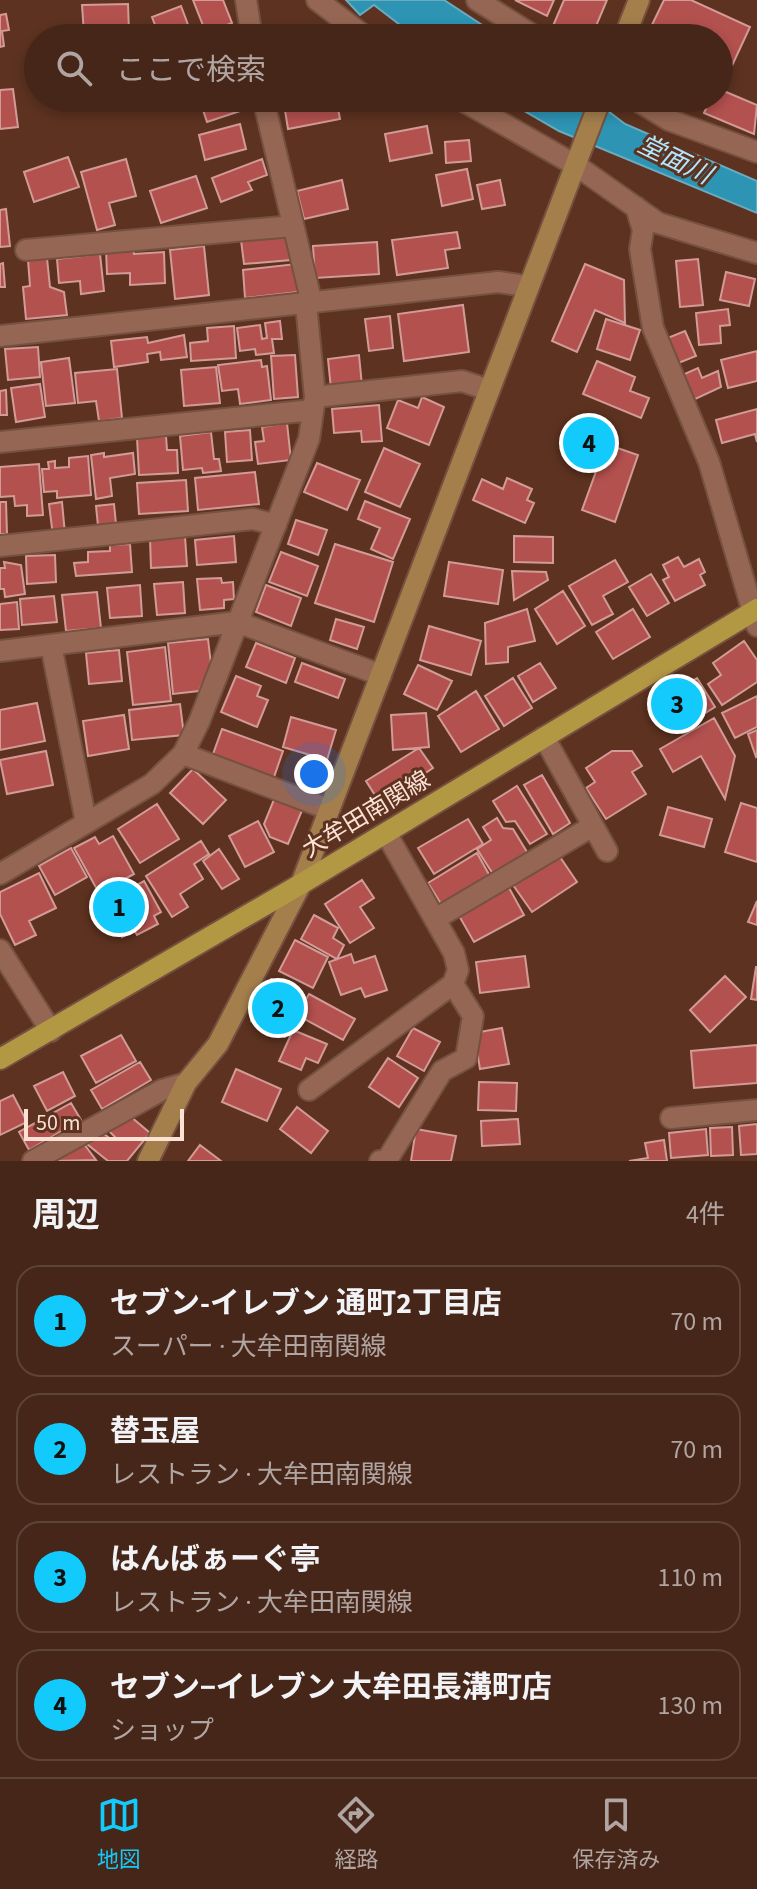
<!DOCTYPE html>
<html lang="ja">
<meta charset="utf-8">
<style>
:root{--surface:#462618;--page:#503225;--text:#f1f3f6;--muted:#b0a5a2;--line:#5e4337;--accent:#12cafb}
body{margin:0;font-family:"Source Sans 3","Noto Sans JP",sans-serif;background:var(--page);color:var(--text)}
.scale{position:absolute;left:24px;bottom:20px;width:160px;box-sizing:border-box;padding-left:8px;border:4px solid #fce1d5;border-top:0;font-size:22px;line-height:28px;white-space:nowrap;color:#fce1d5;-webkit-text-stroke:6px #5d3220;paint-order:stroke}
.you{position:absolute;left:314px;top:774px;width:28px;height:28px;margin:-20px;border:6px solid #fff;border-radius:50%;background:#1a73e8;box-shadow:0 0 0 12px #1a73e833}
.badge{display:grid;place-items:center;width:52px;height:52px;border-radius:50%;background:var(--accent);color:#111;font-size:26px;font-weight:700}
.pin{position:absolute;translate:-50% -50%;border:4px solid #fff;box-shadow:0 2px 8px #0006}
.list{margin:0;padding:0;list-style:none}
h2{display:flex;justify-content:space-between;align-items:center;height:104px;margin:0;padding:0 32px;font-size:34px}
h2 small{font-size:26px;font-weight:400;color:var(--muted)}
.list li{display:grid;grid-template-columns:52px 1fr auto;gap:24px;align-items:center;box-sizing:border-box;height:112px;margin:0 16px 16px;padding:0 16px;border:2px solid var(--line);border-radius:24px}
.list b{display:block;font-size:30px;white-space:nowrap}
.list p{margin:0;font-size:26px;white-space:nowrap;color:var(--muted)}
.list em{font-size:26px;font-style:normal;color:var(--muted)}
.icon{flex:none;width:44px;height:44px;fill:none;stroke:currentColor;stroke-width:2;stroke-linecap:round;stroke-linejoin:round}
.map{position:relative;flex:none;width:757px;height:1161px;overflow:hidden}
.search{position:absolute;background:var(--surface);box-shadow:0 4px 12px #0003;left:24px;right:24px;top:24px;height:88px;display:flex;align-items:center;gap:20px;box-sizing:border-box;padding:0 28px;border-radius:44px;color:var(--muted);font-size:30px}
.sheet{height:616px;background:var(--surface)}
nav{display:flex;justify-content:space-around;align-items:center;box-sizing:border-box;height:112px;border-top:2px solid var(--line);background:var(--surface);font-size:22px;color:var(--muted)}
nav a{display:grid;justify-items:center;gap:4px}
nav .on{color:var(--accent)}
.map>svg:first-child{display:block}
.water{fill:#2d94b4;stroke:#6babbe;stroke-width:2}
.building{fill:#b3514f;stroke:#d39b97;stroke-width:2}
.lines{fill:none;stroke-linecap:round;stroke-linejoin:round}
.street-casing{stroke:#755140;stroke-width:24}
.secondary-casing{stroke:#755140;stroke-width:24}
.primary-casing{stroke:#755140;stroke-width:24}
.street{stroke:#956653;stroke-width:20}
.secondary{stroke:#a47f4c;stroke-width:20}
.primary{stroke:#b39844;stroke-width:20}
.labels{text-anchor:middle;stroke-width:6;stroke-linejoin:round;paint-order:stroke}
.street-label{font-size:24px;fill:#fce1d5;stroke:#5d3220}
.water-label{font-size:26px;font-style:italic;fill:#b0e7fc;stroke:#5d3220}
</style>
<div class="map">
<svg width="757" height="1161" viewBox="0 0 757 1161">
<rect width="100%" height="100%" fill="#5d3220"/>
<path class="water" d="M346,0H444L502,38H417L374,5L360,15Z
M502,98H591L625,124L757,181V213L559,131Z"/>
<path class="building" d="M193,0H223L232,23L206,33Z
M515,0H554L547,16Z
M564,0H607L591,38H562L550,33Z
M664,0H691L750,27L730,70L719,65V38H660L648,33Z
M128,4L129,32L84,34L82,5Z
M181,6L193,38H160L152,17Z
M6,14L9,30L2,31L4,46L0,47V15Z
M299,26L301,38H266L265,32Z
M234,28L238,38H208Z
M13,89L18,127L0,129V90Z
M719,89L757,105L754,134L704,113L711,98H719Z
M199,98H251V100L238,104L240,111L207,122Z
M283,98H336L340,119L288,129Z
M240,124L246,149L205,160L199,135Z
M427,126L432,153L390,161L385,134Z
M469,140L471,161L446,163L445,142Z
M68,157L79,187L34,202L24,172Z
M126,159L136,196L109,203L115,225L97,230L81,172Z
M262,159L267,175L248,182L252,190L221,202L212,178Z
M467,169L473,199L442,206L436,175Z
M196,176L207,208L161,223L150,191Z
M342,180L348,209L304,219L297,191Z
M500,180L505,205L482,209L477,185Z
M6,209L10,246L0,247V210Z
M457,232L460,248L445,250L448,268L397,275L392,240Z
M289,234L291,260L244,264L241,240Z
M377,242L379,274L315,278L313,246Z
M204,246L209,295L175,299L170,250Z
M133,248L134,254L164,252L165,283L130,285V273L107,274L106,249Z
M100,254L104,291L81,294L80,281L59,283L57,259Z
M47,258L50,287L64,292L67,315L26,319L23,287L30,286L28,260Z
M698,259L703,305L680,307L676,261Z
M3,263L5,287H0V264Z
M296,264L298,292L245,298L243,270Z
M585,264L624,280L625,323L595,310L577,352L552,341Z
M726,272L755,279L749,306L720,300Z
M463,305L469,352L404,361L398,314Z
M728,309L730,325L720,326L721,343L699,345L696,313Z
M390,316L393,348L369,351L365,319Z
M606,319L640,330L630,360L597,349Z
M280,321L282,339H272L274,353L256,355L255,349L240,351L237,328L260,325L262,339L267,338L265,323Z
M234,326L236,358L191,361L190,343L208,341L207,328Z
M685,331L696,356L676,364L665,339Z
M184,335L187,357L161,360L160,352L147,354L148,362L114,367L111,341L147,337L148,343Z
M38,347L40,377L8,380L5,349Z
M757,351V381L728,388L721,360Z
M295,355L298,397L274,399L271,356Z
M359,355L362,386L331,389L328,359Z
M69,358L75,403L46,406L41,362Z
M261,360L262,367L267,366L271,400L240,404L238,389L222,391L218,365Z
M597,361L635,377L630,391L649,398L641,418L583,394Z
M216,367L220,403L184,406L181,370Z
M698,368L702,378L718,371L721,387L691,401L680,376Z
M117,369L122,418L99,421L96,401L78,403L75,373Z
M40,384L45,417L16,422L11,388Z
M6,390L7,415H0V391Z
M422,397L444,407L429,445L387,428L398,400L418,408Z
M379,405L382,441L362,442L361,431L334,433L332,409Z
M757,409V442L755,434L722,443L716,420Z
M287,423L291,460L258,464L255,442L264,441L262,427Z
M250,430L252,460L227,462L225,432Z
M211,432L214,459H219L221,471L203,473L202,468L183,470L180,436Z
M166,436L167,450H177L178,473L139,475L137,438Z
M606,444L638,455L615,522L582,510Z
M384,448L420,464L400,507L365,492Z
M104,453V457L133,453L135,474L110,478L112,496L96,499L91,455Z
M88,456L91,495L57,498V491L44,492L42,469H49L48,462L55,461V468L69,467V458Z
M317,463L360,480L347,510L304,492Z
M39,464L43,515L27,516V505L15,506L14,496L0,497V467Z
M255,472L259,504L198,510L195,478Z
M507,478L532,489L527,500L534,503L525,523L473,500L482,479L503,489Z
M186,480L188,511L139,514L137,483Z
M365,501L410,519L393,559L371,549L380,528L358,519Z
M0,502H6L7,534H0Z
M62,502L65,534L53,536L49,504Z
M114,504L116,524L98,526L96,506Z
M296,520L327,530L318,555L288,544Z
M185,536L187,566L151,568L150,539Z
M234,536L236,562L197,565L195,540Z
M514,536L553,537V563L514,562Z
M130,544L132,572L76,576L74,563L88,562V552L110,551V545Z
M335,544L393,562L374,622L315,603Z
M281,552L318,566L307,596L269,582Z
M55,555L56,582L27,584L26,556Z
M678,557L684,567L699,559L705,572L700,575L705,585L675,601L663,580L669,577L663,565Z
M615,560L628,582L603,596L613,614L592,625L569,586Z
M4,562L21,565L25,594L5,597L4,589H0V568H5Z
M449,562L503,570L498,604L444,596Z
M512,571L546,572L548,580L514,600Z
M651,574L669,603L647,616L629,587Z
M221,578L222,583L233,582L234,599L224,600V608L200,610L197,579Z
M183,582L185,613L157,615L154,584Z
M140,585L142,616L110,618L107,588Z
M266,585L301,598L291,626L256,612Z
M563,591L585,626L557,644L535,609Z
M97,592L101,628L66,631L62,595Z
M54,596L57,622L22,625L20,599Z
M17,602L19,629L0,630V604Z
M527,609L535,641L508,647V662L486,664L485,623Z
M633,609L650,637L613,659L596,632Z
M336,619L364,627L357,649L330,640Z
M429,626L481,641L471,675L420,660Z
M208,639L211,664L199,691L173,694L168,643Z
M744,641L757,660V682L722,705L708,684L721,675L713,663Z
M256,643L295,658L286,683L246,667Z
M165,647L171,701L133,705L127,652Z
M119,650L122,681L89,684L86,653Z
M302,663L345,679L338,698L295,682Z
M540,663L556,688L533,702L518,676Z
M418,665L452,681L437,710L404,694Z
M236,676L261,686L257,696L268,700L257,727L221,712Z
M513,678L532,708L504,726L485,696Z
M697,678L715,707L680,729L661,700Z
M476,691L499,729L461,752L438,716Z
M757,696V727L735,738L722,713Z
M37,703L45,741L0,750V710Z
M180,704L184,735L132,740L129,710Z
M426,713L429,747L393,750L391,715Z
M124,715L129,749L88,756L83,721Z
M291,717L336,730L327,760L283,747Z
M714,718L735,756L725,799L701,756L673,772L660,749Z
M222,729L283,751L273,780L212,757Z
M757,730V756L756,757L748,734Z
M419,748L433,768L380,803L366,781Z
M46,751L53,785L7,794L0,760Z
M612,751H632L642,766L632,772L646,794L606,819L586,788L595,782L586,768Z
M193,769L226,800L203,824L170,793Z
M542,775L570,823L553,834L524,785Z
M517,786L547,834L530,844L515,821L506,822L493,801Z
M275,797L303,808L288,844L270,837L264,824Z
M741,803L757,808V862L725,852Z
M157,804L179,839L140,863L118,829Z
M668,807L712,819L704,847L660,835Z
M497,818L503,828L513,829L527,852L493,874L477,849L491,840L483,827Z
M468,819L483,844L434,874L418,848Z
M258,821L274,852L245,867L229,836Z
M113,836L134,874L99,893L74,848L95,837L99,844Z
M201,841L209,854L194,864L203,879L180,894L188,907L172,917L146,876Z
M71,848L87,877L55,895L39,866Z
M219,849L239,879L222,889L203,861Z
M477,853L491,878L443,907L428,883Z
M558,854L577,882L532,912L513,885Z
M39,873L56,908L29,921L36,935L15,945L0,914V892Z
M362,880L374,898L360,907L374,928L350,943L325,904Z
M144,881L161,912L154,916L158,924L137,935L134,930L122,937L103,903Z
M508,886L524,915L474,942L458,914Z
M757,901V925L748,922Z
M314,915L338,928L333,938L344,945L337,959L301,939Z
M295,940L328,957L313,988L279,971Z
M351,954L354,963L375,956L387,990L365,997L361,988L341,995L329,962Z
M525,956L529,987L480,993L476,962Z
M756,967H757V1000L751,999Z
M725,976L746,997L710,1032L690,1010Z
M271,979L304,995L285,1037L251,1021Z
M309,994L355,1019L343,1040L297,1015Z
M413,1028L440,1042L424,1071L397,1056Z
M502,1028L509,1064L480,1069L474,1033Z
M293,1030L327,1044L318,1063L306,1058L301,1070L279,1061Z
M121,1035L136,1061L96,1083L81,1056Z
M757,1045V1083L694,1088L691,1051Z
M388,1058L418,1078L399,1107L369,1087Z
M140,1062L151,1080L102,1109L91,1090Z
M236,1069L281,1089L267,1121L222,1102Z
M63,1072L75,1096L47,1111L34,1086Z
M479,1082L517,1083L516,1111L478,1110Z
M13,1095L27,1122L0,1135V1101Z
M71,1103L81,1120L29,1150L19,1132Z
M297,1107L328,1131L311,1153L280,1129Z
M130,1116L150,1133L127,1161H108L87,1144L99,1130L112,1140L116,1138L105,1127Z
M518,1119L520,1144L482,1146L481,1121Z
M757,1124V1154L741,1155L739,1126Z
M732,1127L733,1155L711,1156L710,1128Z
M416,1129L456,1136L451,1161H411Z
M706,1129L708,1155L671,1158L669,1133Z
M81,1140L96,1160L52,1161Z
M664,1140L667,1161H629L648,1158L645,1143Z
M200,1145L221,1161H188Z"/>
<g class="lines">
<g class="street-casing">
<path id="street" d="M246,0L252,38
M317,0L367,38
M477,0L537,38
M263,98L312,304
M458,98L577,166L658,223L757,253
M633,98L669,120L757,152
M636,207L643,230L640,249L653,328L709,462L757,626
M26,250L293,226
M0,336L498,282L526,286
M315,397L462,381L489,390
M0,442L313,410
M0,546L253,519L276,525
M51,645L86,822
M0,651L237,622L381,675
M544,737L607,851
M183,754L328,809
M0,874L152,784L183,754L199,722L309,439L315,397L306,304
M435,919L593,826
M0,950L51,1031
M309,1090L453,984L458,970L454,953L386,833
M671,1118L757,1110
M33,1161L162,1090L186,1083
M380,1161L387,1160L442,1071L466,1058L473,1016L453,984"/>
</g>
<g class="secondary-casing">
<path id="secondary" d="M624,38L639,0
M148,1161L186,1083L218,1044L301,884L601,98"/>
</g>
<g class="primary-casing">
<path id="primary" d="M0,1059L301,884L757,609"/>
</g>
<use href="#street" class="street"/>
<use href="#secondary" class="secondary"/>
<use href="#primary" class="primary"/>
</g>
<g class="labels">
<g class="street-label">
<text transform="translate(366 814) rotate(-31)" y="8">大牟田南関線</text>
</g>
<g class="water-label">
<text transform="translate(675 159) rotate(26)" y="9">堂面川</text>
</g>
</g>
</svg>
<div class="scale">50 m</div>
<div class="you"></div>
<div class="pin badge" style="left:119px;top:907px">1</div>
<div class="pin badge" style="left:278px;top:1008px">2</div>
<div class="pin badge" style="left:677px;top:704px">3</div>
<div class="pin badge" style="left:589px;top:443px">4</div>
<div class="search"><svg class="icon" aria-label="search" viewBox="0 0 24 24"><circle cx="10" cy="10" r="6"/><path d="M15 15l6 6"/></svg>ここで検索</div>
</div>
<section class="sheet">
<h2>周辺<small>4件</small></h2>
<ul class="list">
<li><span class="badge">1</span><div><b>セブン-イレブン 通町2丁目店</b><p>スーパー · 大牟田南関線</p></div><em>70 m</em></li>
<li><span class="badge">2</span><div><b>替玉屋</b><p>レストラン · 大牟田南関線</p></div><em>70 m</em></li>
<li><span class="badge">3</span><div><b>はんばぁーぐ亭</b><p>レストラン · 大牟田南関線</p></div><em>110 m</em></li>
<li><span class="badge">4</span><div><b>セブン−イレブン 大牟田長溝町店</b><p>ショップ</p></div><em>130 m</em></li>
</ul>
</section>
<nav>
<a class="on"><svg class="icon" aria-label="map" viewBox="0 0 24 24"><path d="M3 6l6-2 6 2 6-2v14l-6 2-6-2-6 2zM9 4v14M15 6v14"/></svg>地図</a>
<a><svg class="icon" aria-label="directions" viewBox="0 0 24 24"><path d="M12 3l9 9-9 9-9-9zM9 14v-3h6M13 9l2 2-2 2"/></svg>経路</a>
<a><svg class="icon" aria-label="saved" viewBox="0 0 24 24"><path d="M7 4h10v16l-5-4-5 4z"/></svg>保存済み</a>
</nav>
